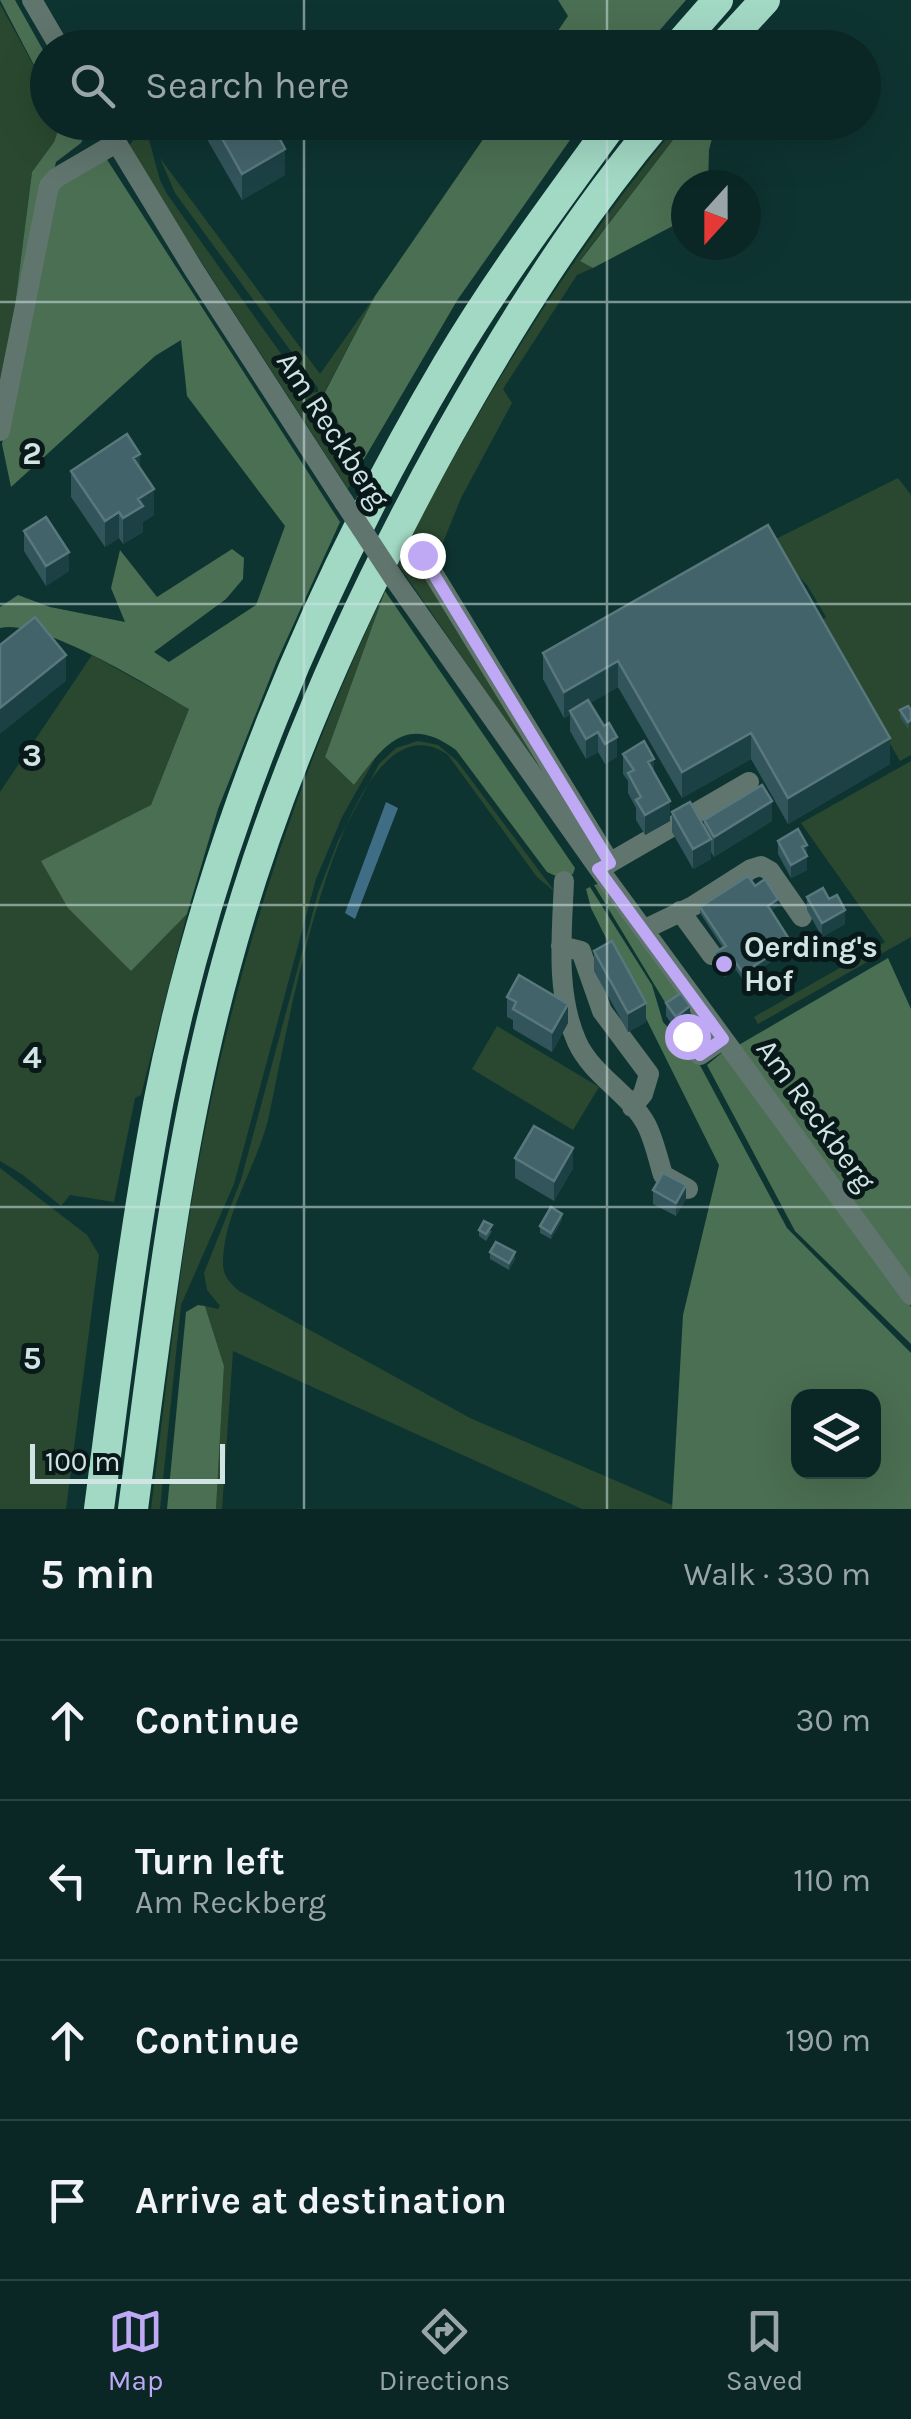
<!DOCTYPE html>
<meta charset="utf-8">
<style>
:root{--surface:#0a2726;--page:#183332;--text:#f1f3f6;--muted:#99a5a7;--line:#2a4443;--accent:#bfa9f4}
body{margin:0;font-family:Karla,sans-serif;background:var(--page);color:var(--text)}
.controls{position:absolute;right:30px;bottom:30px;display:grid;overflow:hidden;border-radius:20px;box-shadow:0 10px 40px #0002}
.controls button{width:90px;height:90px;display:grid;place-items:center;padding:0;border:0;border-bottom:2px solid var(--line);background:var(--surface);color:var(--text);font:50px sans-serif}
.compass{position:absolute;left:671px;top:170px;width:90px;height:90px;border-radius:50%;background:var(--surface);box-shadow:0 10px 40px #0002;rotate:201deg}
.scale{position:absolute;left:30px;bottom:25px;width:195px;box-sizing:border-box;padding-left:10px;border:5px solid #d0e4e3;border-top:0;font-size:28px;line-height:35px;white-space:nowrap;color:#d0e4e3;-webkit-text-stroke:8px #091818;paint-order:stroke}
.stop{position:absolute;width:30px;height:30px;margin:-22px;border:8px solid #bfa9f4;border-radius:50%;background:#fff}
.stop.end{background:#bfa9f4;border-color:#fff;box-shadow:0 2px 10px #0008}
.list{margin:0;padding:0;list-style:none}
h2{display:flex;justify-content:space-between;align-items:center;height:130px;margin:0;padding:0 40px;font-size:42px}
h2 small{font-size:32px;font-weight:400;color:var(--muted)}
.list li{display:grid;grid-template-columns:65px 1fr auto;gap:30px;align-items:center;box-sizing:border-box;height:160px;padding:0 40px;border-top:2px solid var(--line)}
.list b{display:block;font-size:38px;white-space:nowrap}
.list p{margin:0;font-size:32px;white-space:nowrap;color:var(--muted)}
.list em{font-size:32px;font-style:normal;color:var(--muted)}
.icon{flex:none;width:55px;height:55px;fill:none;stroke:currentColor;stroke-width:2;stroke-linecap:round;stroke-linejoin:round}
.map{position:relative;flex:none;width:911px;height:1509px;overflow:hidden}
.search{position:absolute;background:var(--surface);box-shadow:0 10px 40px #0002;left:30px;right:30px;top:30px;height:110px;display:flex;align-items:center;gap:25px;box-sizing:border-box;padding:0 35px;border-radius:55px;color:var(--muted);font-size:38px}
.sheet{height:770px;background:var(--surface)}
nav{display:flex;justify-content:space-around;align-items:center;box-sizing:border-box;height:140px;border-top:2px solid var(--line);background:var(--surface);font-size:28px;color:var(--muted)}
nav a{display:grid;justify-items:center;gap:5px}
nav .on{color:var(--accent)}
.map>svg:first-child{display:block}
.green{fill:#2a4830}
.forest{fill:#4b6f52;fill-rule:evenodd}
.water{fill:#406d86}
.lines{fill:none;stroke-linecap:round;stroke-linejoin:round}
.minor{stroke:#5f756d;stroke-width:20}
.highway{stroke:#a2d9c5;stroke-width:30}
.minor-bridge{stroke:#5f756d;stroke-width:20}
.wall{fill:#32545b}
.shaded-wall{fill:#1c4145}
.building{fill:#43636a;stroke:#59787d;stroke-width:2.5}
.route{stroke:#bfa9f4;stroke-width:12}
.grid{fill:none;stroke:#d0e4e3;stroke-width:2.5;stroke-opacity:0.55}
.poi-dot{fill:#bfa9f4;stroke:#091818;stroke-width:4}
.labels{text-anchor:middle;stroke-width:10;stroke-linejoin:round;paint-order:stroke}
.street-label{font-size:30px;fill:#d0e4e3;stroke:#091818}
.poi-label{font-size:30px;font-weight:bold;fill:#d0e4e3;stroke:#091818;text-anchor:start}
.grid-label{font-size:32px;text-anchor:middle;font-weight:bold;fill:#d0e4e3;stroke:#091818;stroke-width:10;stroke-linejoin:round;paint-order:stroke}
</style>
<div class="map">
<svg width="911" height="1509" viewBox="0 0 911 1509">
<rect width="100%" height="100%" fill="#0e3432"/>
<path class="green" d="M0,4L47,90L48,122L61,123L54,142L32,172L6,376L0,401Z
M679,123H686L580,260L593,268L577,275L503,389L512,403L461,498L433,567L599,855L397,563C478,407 567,258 679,123Z
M142,136L149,140L160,180L167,194L309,393L318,392V388L175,193L160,158L320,374L375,296L324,393L360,466L348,489L131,153L130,145L134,138Z
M898,478L911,495V755L900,761L820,622L826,617L807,585L780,557L770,542Z
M385,591L325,757L354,785L377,755L342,817L316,879L234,1184L181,1305L160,1509H151C168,1379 180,1248 207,1120C245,936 304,760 385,591Z
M92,655L189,709L151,805L123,822L130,971L187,914L141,1095L135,1098L114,1202L70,1195L61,1206L23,1175L0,1161V792Z
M418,741L438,745L457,761L555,892L537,877L448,755C341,680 282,1063 268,1120C256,1168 222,1216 223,1266C224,1277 231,1284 239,1291L470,1418L672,1505V1509H582L233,1351L222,1509H216L224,1366L205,1306L218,1309L220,1306L207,1290L204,1273L241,1180L318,893L338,841L379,764L396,748Z
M911,761V937L758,1024L754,1017L885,942L801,823Z
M497,1026L599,1087L573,1130L472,1069Z
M0,1168L87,1235L99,1255L66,1509H0Z"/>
<path class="forest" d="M0,0H15L47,57V90Z
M558,0H686L645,47H547L568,16Z
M495,122L582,123L458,299L360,466L324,394L375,296Z
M61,123H85L88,128L81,143L56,162L6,376L32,172L54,142Z
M686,123H716L709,150L708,185H686V219L593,268L580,261Z
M106,158L340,522L276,663L218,809L187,914L131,971L68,908L41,861L151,805L189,709C150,687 41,618 0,628V607L18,595L50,607L125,622L111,588L120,550L157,597L232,549L244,558L243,579L226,599L154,652L169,662L256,605L285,526L187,396L181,340L155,356L11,487L2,444L48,202L53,190Z
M385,591L575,868L573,874L558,877L547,872L456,750C406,713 384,745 354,785L325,757Z
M602,883L712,1034L704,1042L691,1034L700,1026L678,996L666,1004L594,885Z
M590,887L652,985L663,1022L695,1056L787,1228L911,1353V1509H672L683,1315L719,1165L591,908L586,889ZM798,1396H874V1472H798Z
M888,958L911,1009V1284L737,1046Z
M724,1051L911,1307V1344L795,1231L707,1065Z
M198,1305L205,1306L224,1366L216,1509H167L186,1312Z"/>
<path class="water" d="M386,802L398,808L355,919L345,913Z"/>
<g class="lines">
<path class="minor" d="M32,0L60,48
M104,122L194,270L344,502
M0,431L49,186L56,178L116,143
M422,555L610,863
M395,580L599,869L911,1295
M599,869L749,782
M564,881C562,933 555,993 577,1042C592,1075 629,1093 646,1124C654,1139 658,1159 663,1175L688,1189
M680,911L712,955
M643,930L693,906L751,869L761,866L770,871L802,917
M561,946L581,951L602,1011L649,1074L643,1094L632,1107
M687,1036L700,1055L723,1039"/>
<path class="highway" d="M676,48L718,0
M721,48L765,0
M99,1509C117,1372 133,1235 159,1099C210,841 314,590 447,365C497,280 556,202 614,122
M133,1509C157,1327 177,1143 226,965C276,779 355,604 448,436C509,327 577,218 658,122"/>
<path class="minor-bridge" d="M344,502L395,580"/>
</g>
<path class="wall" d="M200,122H271L285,175L242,200L200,127Z
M140,468L154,515L143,522V532L123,544L119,538L105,547L71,497V471Z
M768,525L890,764L788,824L751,759L682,798L618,687L590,703L617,757L605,764L598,752L586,759L570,731V715L564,718L543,679V653Z
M24,531L69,571L46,586L24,551Z
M900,710H911L908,729L900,717Z
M623,754L654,773L670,821L645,835L636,820V808L628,793V781L623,774Z
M672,812L704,826V820L772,821L714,857L711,852V859L693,869L672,832Z
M778,841L807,845V870L791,878L778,854Z
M807,897L845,924L822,937L807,910Z
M778,906L771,911L791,949L743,980L736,970L725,977L714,960V953L723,948L700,913V907Z
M594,951L646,1022L628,1032L594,971Z
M507,997L568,1023L552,1052L513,1029V1020L507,1017Z
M666,1003L690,1019L676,1030L666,1016Z
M515,1158L573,1168L554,1201L515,1178Z
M653,1190L686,1199L676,1216L653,1204Z
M562,1220L551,1239L540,1233V1226Z
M479,1230L492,1231L486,1241L479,1236Z
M490,1252L515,1259L509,1270L490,1259Z"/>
<path class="shaded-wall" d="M285,149V175L242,200V174Z
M140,454V480L133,458Z
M154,489V515L143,522V532L123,544V518L138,499Z
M119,512V538L105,547V521Z
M69,552V571L46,586V566Z
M66,655V681L0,734V708Z
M618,661V687L572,714L570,711V715L564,718V692Z
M598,732V752L586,759V739Z
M751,733V759L682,798V772Z
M617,737V757L605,764V744Z
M890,738V764L788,824V798Z
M654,759V778L648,762Z
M670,801V821L645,835V815Z
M772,801V821L714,857V837Z
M711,839V859L693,869V849Z
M807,845V870L791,878V865L802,847Z
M778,899V906L768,913V906Z
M845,910V924L822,937V923Z
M791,942V949L743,980V973Z
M736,963V970L725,977V970Z
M646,1003V1022L628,1032V1013Z
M568,1004V1023L552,1052V1032Z
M690,1006V1019L676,1030V1017Z
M573,1148V1168L554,1201V1181Z
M686,1185V1199L676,1216V1203Z
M562,1214V1220L551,1239V1233Z
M515,1252V1259L509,1270V1263Z"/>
<path class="building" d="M213,122H271L285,149L242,174Z
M127,434L140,454L133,458L154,489L138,499L143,506L123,518L119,512L105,521L71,471Z
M46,517L69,552L46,566L24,531Z
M768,525L890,738L788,798L751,733L682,772L618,661L564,692L543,653Z
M35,617L66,655L0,708V645Z
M588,700L604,726L609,723L617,737L605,744L598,732L586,739L570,711Z
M908,706L911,710V720L908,722L900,710Z
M644,741L654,759L648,762L670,801L645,815L636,800L641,797L628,773L634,770L623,754Z
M762,785L772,801L714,837L704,820Z
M690,802L711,839L693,849L672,812Z
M798,829L807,845L802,847L807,856L791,865L778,841Z
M748,876L755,886L765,879L778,899L768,906L791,942L743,973L736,963L725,970L714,953L726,946L700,907Z
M823,888L829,899L837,895L845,910L822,923L807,897Z
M612,941L646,1003L628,1013L594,951Z
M519,975L568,1004L552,1032L513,1009L516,1002L507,997Z
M681,993L690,1006L676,1017L666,1003Z
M534,1126L573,1148L554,1181L515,1158Z
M663,1173L686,1185L676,1203L653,1190Z
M551,1207L562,1214L551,1233L540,1226Z
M484,1221L492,1225L486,1234L479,1230Z
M496,1242L515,1252L509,1263L490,1252Z"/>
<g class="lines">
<path class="route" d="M422,555L610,863L598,869L723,1039L700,1055L687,1036"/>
</g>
<path class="grid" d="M304,0V48M607,0V48M304,122V1509M607,122V1509M0,302H911M0,604H911M0,905H911M0,1207H911"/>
<circle class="poi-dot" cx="724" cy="964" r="10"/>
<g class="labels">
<g class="street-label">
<text transform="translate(333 430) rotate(57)" y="10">Am Reckberg</text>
<text transform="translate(816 1115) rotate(54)" y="10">Am Reckberg</text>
</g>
<g class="poi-label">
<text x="744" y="957">Oerding's<tspan x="744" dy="34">Hof</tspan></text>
</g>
</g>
<g class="grid-label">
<text x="32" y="464">2</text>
<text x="32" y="766">3</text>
<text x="32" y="1068">4</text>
<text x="32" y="1369">5</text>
</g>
</svg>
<div class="controls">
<button><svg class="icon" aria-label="layers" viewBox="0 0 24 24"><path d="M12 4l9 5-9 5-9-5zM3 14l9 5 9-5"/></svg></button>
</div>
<svg class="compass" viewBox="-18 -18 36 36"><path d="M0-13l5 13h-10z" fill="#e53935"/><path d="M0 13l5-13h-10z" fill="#99a5a7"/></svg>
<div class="scale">100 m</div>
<div class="stop" style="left:687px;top:1036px"></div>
<div class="stop end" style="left:422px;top:555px"></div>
<div class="search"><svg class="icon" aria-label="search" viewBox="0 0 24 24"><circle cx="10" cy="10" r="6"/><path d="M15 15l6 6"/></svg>Search here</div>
</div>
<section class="sheet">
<h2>5 min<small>Walk · 330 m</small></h2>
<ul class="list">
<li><svg class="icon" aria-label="ahead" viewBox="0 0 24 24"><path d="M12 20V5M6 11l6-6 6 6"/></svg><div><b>Continue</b></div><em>30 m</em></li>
<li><svg class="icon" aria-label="left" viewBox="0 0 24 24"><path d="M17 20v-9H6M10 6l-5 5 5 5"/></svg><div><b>Turn left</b><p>Am Reckberg</p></div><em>110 m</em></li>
<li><svg class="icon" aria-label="ahead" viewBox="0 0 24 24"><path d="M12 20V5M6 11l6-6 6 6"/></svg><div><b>Continue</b></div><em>190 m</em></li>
<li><svg class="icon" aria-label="arrive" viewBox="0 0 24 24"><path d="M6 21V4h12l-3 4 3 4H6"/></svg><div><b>Arrive at destination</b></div></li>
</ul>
</section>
<nav>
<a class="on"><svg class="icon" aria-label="map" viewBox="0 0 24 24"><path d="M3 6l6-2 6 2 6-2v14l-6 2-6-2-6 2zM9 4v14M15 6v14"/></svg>Map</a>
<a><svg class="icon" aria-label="directions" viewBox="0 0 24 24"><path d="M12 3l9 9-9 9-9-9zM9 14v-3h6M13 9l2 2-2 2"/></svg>Directions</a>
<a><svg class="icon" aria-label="saved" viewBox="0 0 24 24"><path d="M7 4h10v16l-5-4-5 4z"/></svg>Saved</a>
</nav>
